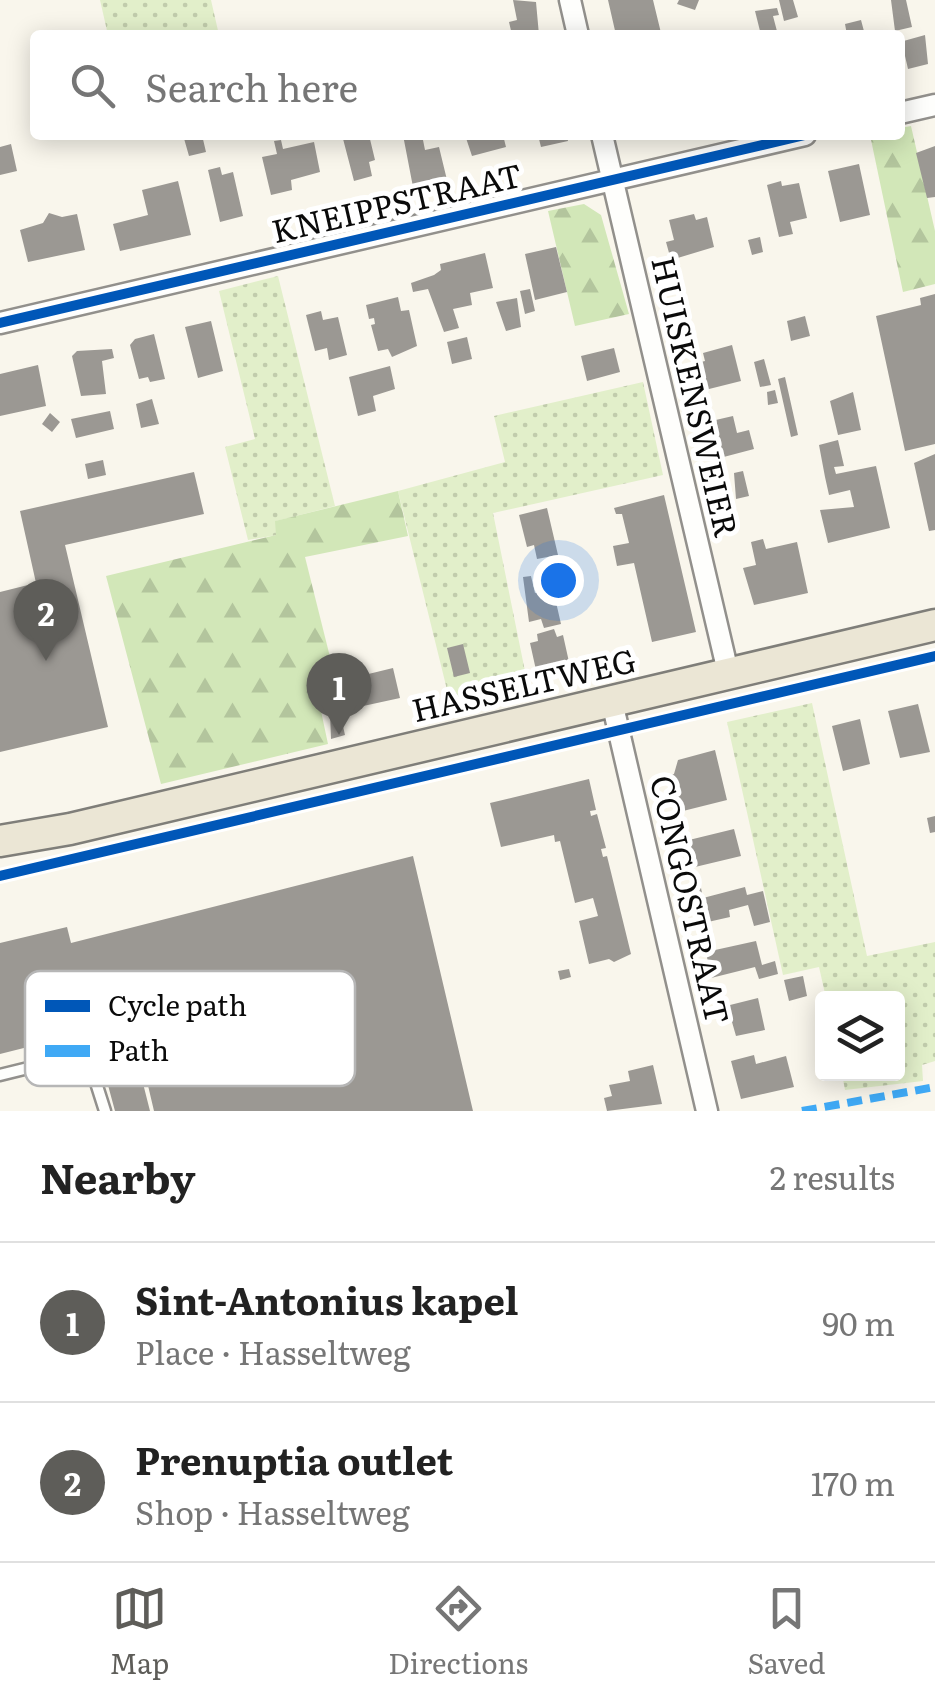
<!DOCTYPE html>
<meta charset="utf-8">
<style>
:root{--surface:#fff;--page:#f6f6f6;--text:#222;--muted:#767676;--line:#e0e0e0;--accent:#5e5d59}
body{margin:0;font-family:Literata,serif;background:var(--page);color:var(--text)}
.controls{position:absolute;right:30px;bottom:30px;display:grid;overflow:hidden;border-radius:10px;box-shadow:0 5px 25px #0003}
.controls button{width:90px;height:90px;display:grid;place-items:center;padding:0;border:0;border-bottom:2px solid var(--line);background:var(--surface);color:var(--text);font:50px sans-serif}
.you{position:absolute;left:558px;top:580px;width:35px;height:35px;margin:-25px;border:8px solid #fff;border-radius:50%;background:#1a73e8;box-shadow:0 0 0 15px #1a73e833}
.badge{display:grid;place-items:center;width:65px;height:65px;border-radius:50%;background:var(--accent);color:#fff;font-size:32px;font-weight:700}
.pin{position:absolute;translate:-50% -82px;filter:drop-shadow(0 2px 5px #0008)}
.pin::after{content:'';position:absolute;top:52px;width:35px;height:30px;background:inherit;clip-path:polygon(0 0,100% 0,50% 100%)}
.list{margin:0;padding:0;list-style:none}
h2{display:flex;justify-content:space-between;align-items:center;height:130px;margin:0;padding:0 40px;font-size:42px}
h2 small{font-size:32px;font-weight:400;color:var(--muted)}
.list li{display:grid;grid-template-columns:65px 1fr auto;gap:30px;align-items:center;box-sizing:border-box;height:160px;padding:0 40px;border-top:2px solid var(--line)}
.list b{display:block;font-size:38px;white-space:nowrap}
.list p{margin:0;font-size:32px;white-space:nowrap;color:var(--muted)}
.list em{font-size:32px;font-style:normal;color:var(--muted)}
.icon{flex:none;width:55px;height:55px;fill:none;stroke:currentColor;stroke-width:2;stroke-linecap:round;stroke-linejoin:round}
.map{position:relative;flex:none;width:935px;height:1111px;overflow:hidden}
.search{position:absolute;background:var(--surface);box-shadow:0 5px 25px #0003;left:30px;right:30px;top:30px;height:110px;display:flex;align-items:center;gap:25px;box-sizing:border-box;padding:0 35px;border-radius:10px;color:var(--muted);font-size:38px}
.sheet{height:450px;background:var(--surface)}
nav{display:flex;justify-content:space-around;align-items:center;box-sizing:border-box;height:140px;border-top:2px solid var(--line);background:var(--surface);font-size:28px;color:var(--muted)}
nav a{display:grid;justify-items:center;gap:5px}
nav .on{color:var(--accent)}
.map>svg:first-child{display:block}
.grass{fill:url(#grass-dots)}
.forest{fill:url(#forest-firs)}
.building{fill:#9b9893}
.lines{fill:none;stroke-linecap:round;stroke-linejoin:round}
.service-casing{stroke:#92908c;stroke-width:15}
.minor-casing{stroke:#92908c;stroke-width:25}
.primary-casing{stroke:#7f7e79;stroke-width:35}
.service{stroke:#fefefc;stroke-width:10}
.minor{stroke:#fefefc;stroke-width:20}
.primary{stroke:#ebe6d5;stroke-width:30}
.quiet{stroke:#3fa9f5;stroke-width:8;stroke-dasharray:15 8;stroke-linecap:butt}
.cycleway-casing{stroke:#fff;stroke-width:16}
.cycleway{stroke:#0057b8;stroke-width:10}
.labels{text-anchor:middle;stroke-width:10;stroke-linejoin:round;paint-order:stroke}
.street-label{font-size:32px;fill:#0a0a0a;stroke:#fff}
.key{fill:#fff;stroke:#b6b6b6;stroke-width:2.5}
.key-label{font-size:28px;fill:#0a0a0a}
</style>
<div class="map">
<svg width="935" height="1111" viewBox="0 0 935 1111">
<defs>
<pattern id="grass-dots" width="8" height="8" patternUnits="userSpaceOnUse" patternTransform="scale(2.5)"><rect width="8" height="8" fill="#e2efca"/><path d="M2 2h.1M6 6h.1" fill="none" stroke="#c1ccac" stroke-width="1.8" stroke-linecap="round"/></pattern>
<pattern id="forest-firs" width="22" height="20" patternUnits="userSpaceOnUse" patternTransform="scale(2.5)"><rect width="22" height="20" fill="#d2e7b8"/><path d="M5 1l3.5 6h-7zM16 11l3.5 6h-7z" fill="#b3c59d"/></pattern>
</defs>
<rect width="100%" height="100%" fill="#f9f6ec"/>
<path class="grass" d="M100,0H211L219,35H108Z
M278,276L335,506L276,521L277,535L248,540L225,447L255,439L219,291Z
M643,382L663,475L493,513L530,696L453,714L398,491L505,462L494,416Z
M812,703L867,956L935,942V1061L922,1065L923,1081L845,1090L842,1074H898V998H826L819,967L783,975L727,722Z"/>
<path class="forest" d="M911,126L935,231V284L903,292L870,135H900V128Z
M584,204L601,215L629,314L575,326L548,211Z
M398,491L408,536L305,557L342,705L321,711L328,744L161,784L106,576L276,535L275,521Z"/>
<path class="building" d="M513,0L536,2L539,35H512L509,22L517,20Z
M608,0H653L661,33L616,35Z
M679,0H699L695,10L677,4Z
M779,0H793L798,17L784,21Z
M891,0H906L912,27L895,31Z
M777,8L779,15L773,16L778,35H761L755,11Z
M861,20L865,35H847L845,24Z
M925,35L928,64L908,69L905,56L900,57V42Z
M183,135H202L206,152L189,156Z
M342,135H369L375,160L369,162L372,176L354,181Z
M403,135H422L425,150L439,147L447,180L413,187Z
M465,135H503L506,147L472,156Z
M538,135H567L568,141L541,147Z
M281,140L283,149L314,142L320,172L291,180L292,190L271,195L262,157L277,154L274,141Z
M11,144L17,171L0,175V147Z
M935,146V197L927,198L916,153Z
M859,164L870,215L840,222L828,171Z
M220,167L222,175L233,172L243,216L220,222L208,170Z
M178,181L191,235L120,251L113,224L148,215L142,190Z
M781,181L782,186L799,183L807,218L790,222L793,234L779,237L767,185Z
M49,213L62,217L77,214L85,250L28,262L20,230L43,223Z
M694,214L696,220L707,217L714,247L671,260L666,242L674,240L669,220Z
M760,237L763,252L752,255L748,240Z
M556,247L567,292L535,300L525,254Z
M485,253L493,288L470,293L472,305L453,309L459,328L444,332L428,289L413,292L411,283L434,275L441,270L440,264Z
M530,289L535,311L525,314L520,291Z
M935,294V444L905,451L876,316L921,305L920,298Z
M398,297L401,311L409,310L417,346L392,357L388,349L378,351L371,325L375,324L374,318L369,319L366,305Z
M517,298L521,327L506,331L496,302Z
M321,311L323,320L338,317L347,355L329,360L327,348L315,351L306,315Z
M805,316L810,336L791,341L787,321Z
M211,321L223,371L198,378L185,327Z
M154,334L165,379L150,382L148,377L139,379L130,345L135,339Z
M467,337L472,359L452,364L447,342Z
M732,345L741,381L701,391L692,364L705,361L703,353Z
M614,348L620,372L587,381L581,356Z
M112,349L114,358L102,361L106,394L81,396L72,356L77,351Z
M764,359L771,385L760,387L754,362Z
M38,365L46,406L0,416V374Z
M390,366L395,389L373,396L376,411L358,416L349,377Z
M785,377L798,435L791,437L778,379Z
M775,390L778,403L768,405L767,392Z
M853,392L861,430L838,435L830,401Z
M152,399L159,424L141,428L136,404Z
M110,411L114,429L76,438L71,419Z
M50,413L60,422L52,432L42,424Z
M733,416L737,433L749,430L754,449L716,459L707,422Z
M838,440L844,466L834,467L836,474L876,466L890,528L828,543L820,510L854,507L850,490L829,495L825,477L819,445Z
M935,454V530L929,531L914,463Z
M103,460L106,475L88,479L85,464Z
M743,471L749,496L736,499L734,473Z
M194,472L204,514L65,545L108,727L0,752V592L36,583L20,511Z
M664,495L696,632L652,642L634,563L617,566L613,546L629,543L622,514H616L614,508Z
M547,508L558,555L537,559L534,545L527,547L519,515Z
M763,539L766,549L797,542L808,593L754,605L743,568L756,565L751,542Z
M531,576L535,593L553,589L561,624L544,628L541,619L529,622L523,577Z
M554,629L557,637L563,635L569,662L536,670L530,643L538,641L537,634Z
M463,644L470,673L454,677L447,648Z
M393,668L400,698L354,708L348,679Z
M918,704L930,752L900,758L888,711Z
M330,712L340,713L345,735L331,739Z
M860,719L870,764L843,771L832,726Z
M715,750L727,800L675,813L667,777L674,774L678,760Z
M589,779L596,810L590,811L591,816L597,814L606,848L601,849L603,857L607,856L631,954L614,962L609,959L589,964L579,921L598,916L593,898L575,903L560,841L555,842L554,835L501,847L490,803Z
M935,816V832L930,833L927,818Z
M734,829L741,856L695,867L689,840Z
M413,856L473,1111H154L146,1077L152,1075L150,1063L140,1065L138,1056L147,1053L139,1019L0,1054V943L67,927L71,943Z
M745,887L747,895L763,891L770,922L754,926L748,905L729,910L730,917L699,924L691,890L701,888L703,898Z
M756,941L762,965L775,961L778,974L759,979L755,967L711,978L706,952Z
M569,969L571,977L560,980L558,971Z
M803,976L807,996L789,1001L784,980Z
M758,998L765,1030L736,1036L732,1022L726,1023L722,1007Z
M133,1044L150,1111H115L99,1052Z
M754,1055L756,1064L786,1056L794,1087L741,1099L731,1061Z
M653,1065L662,1104L607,1111L604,1098L612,1096L609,1085L630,1081L628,1071Z"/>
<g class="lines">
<g class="service-casing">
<path id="service" d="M0,1075L69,1058L91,1067L105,1111"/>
</g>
<g class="minor-casing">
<path id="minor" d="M570,0L578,35
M900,113L935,105
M602,135L728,672
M0,323L805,135
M612,702L707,1111"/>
</g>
<g class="primary-casing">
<path id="primary" d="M0,841L70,829L935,625"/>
</g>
<use href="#service" class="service"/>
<use href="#minor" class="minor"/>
<use href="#primary" class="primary"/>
<path class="quiet" d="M802,1111L935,1087"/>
<g class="cycleway-casing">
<path id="cycleway" d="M0,323L805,135
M0,876L935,656"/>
</g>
<use href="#cycleway" class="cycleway"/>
</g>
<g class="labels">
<g class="street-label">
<text transform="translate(397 204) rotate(-13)" y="11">KNEIPPSTRAAT</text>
<text transform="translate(694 397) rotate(77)" y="11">HUISKENSWEIER</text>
<text transform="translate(524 686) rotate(-13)" y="11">HASSELTWEG</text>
<text transform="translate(689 900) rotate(77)" y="11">CONGOSTRAAT</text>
</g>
</g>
<rect x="25" y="971" width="330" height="115" rx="15" class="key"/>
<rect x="45" y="1000" width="45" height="12" fill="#0057b8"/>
<rect x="45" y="1045" width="45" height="12" fill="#3fa9f5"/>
<g class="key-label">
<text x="108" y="1016">Cycle path</text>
<text x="108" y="1061">Path</text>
</g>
</svg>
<div class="controls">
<button><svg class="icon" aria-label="layers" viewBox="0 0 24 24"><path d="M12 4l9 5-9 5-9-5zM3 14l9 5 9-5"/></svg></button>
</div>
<div class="you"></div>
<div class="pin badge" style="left:339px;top:735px">1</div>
<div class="pin badge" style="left:46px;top:661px">2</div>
<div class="search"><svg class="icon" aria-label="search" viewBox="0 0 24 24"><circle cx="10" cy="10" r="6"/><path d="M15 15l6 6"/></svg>Search here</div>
</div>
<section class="sheet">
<h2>Nearby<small>2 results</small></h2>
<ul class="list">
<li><span class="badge">1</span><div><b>Sint-Antonius kapel</b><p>Place · Hasseltweg</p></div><em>90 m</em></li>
<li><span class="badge">2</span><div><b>Prenuptia outlet</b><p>Shop · Hasseltweg</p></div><em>170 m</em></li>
</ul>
</section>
<nav>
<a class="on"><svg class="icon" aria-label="map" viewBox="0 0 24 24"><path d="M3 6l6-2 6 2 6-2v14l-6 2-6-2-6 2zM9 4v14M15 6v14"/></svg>Map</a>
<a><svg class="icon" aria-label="directions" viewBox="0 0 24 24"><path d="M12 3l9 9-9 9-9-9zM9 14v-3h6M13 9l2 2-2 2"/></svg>Directions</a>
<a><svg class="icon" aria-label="saved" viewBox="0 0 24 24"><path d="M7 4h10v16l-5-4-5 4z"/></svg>Saved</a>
</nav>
